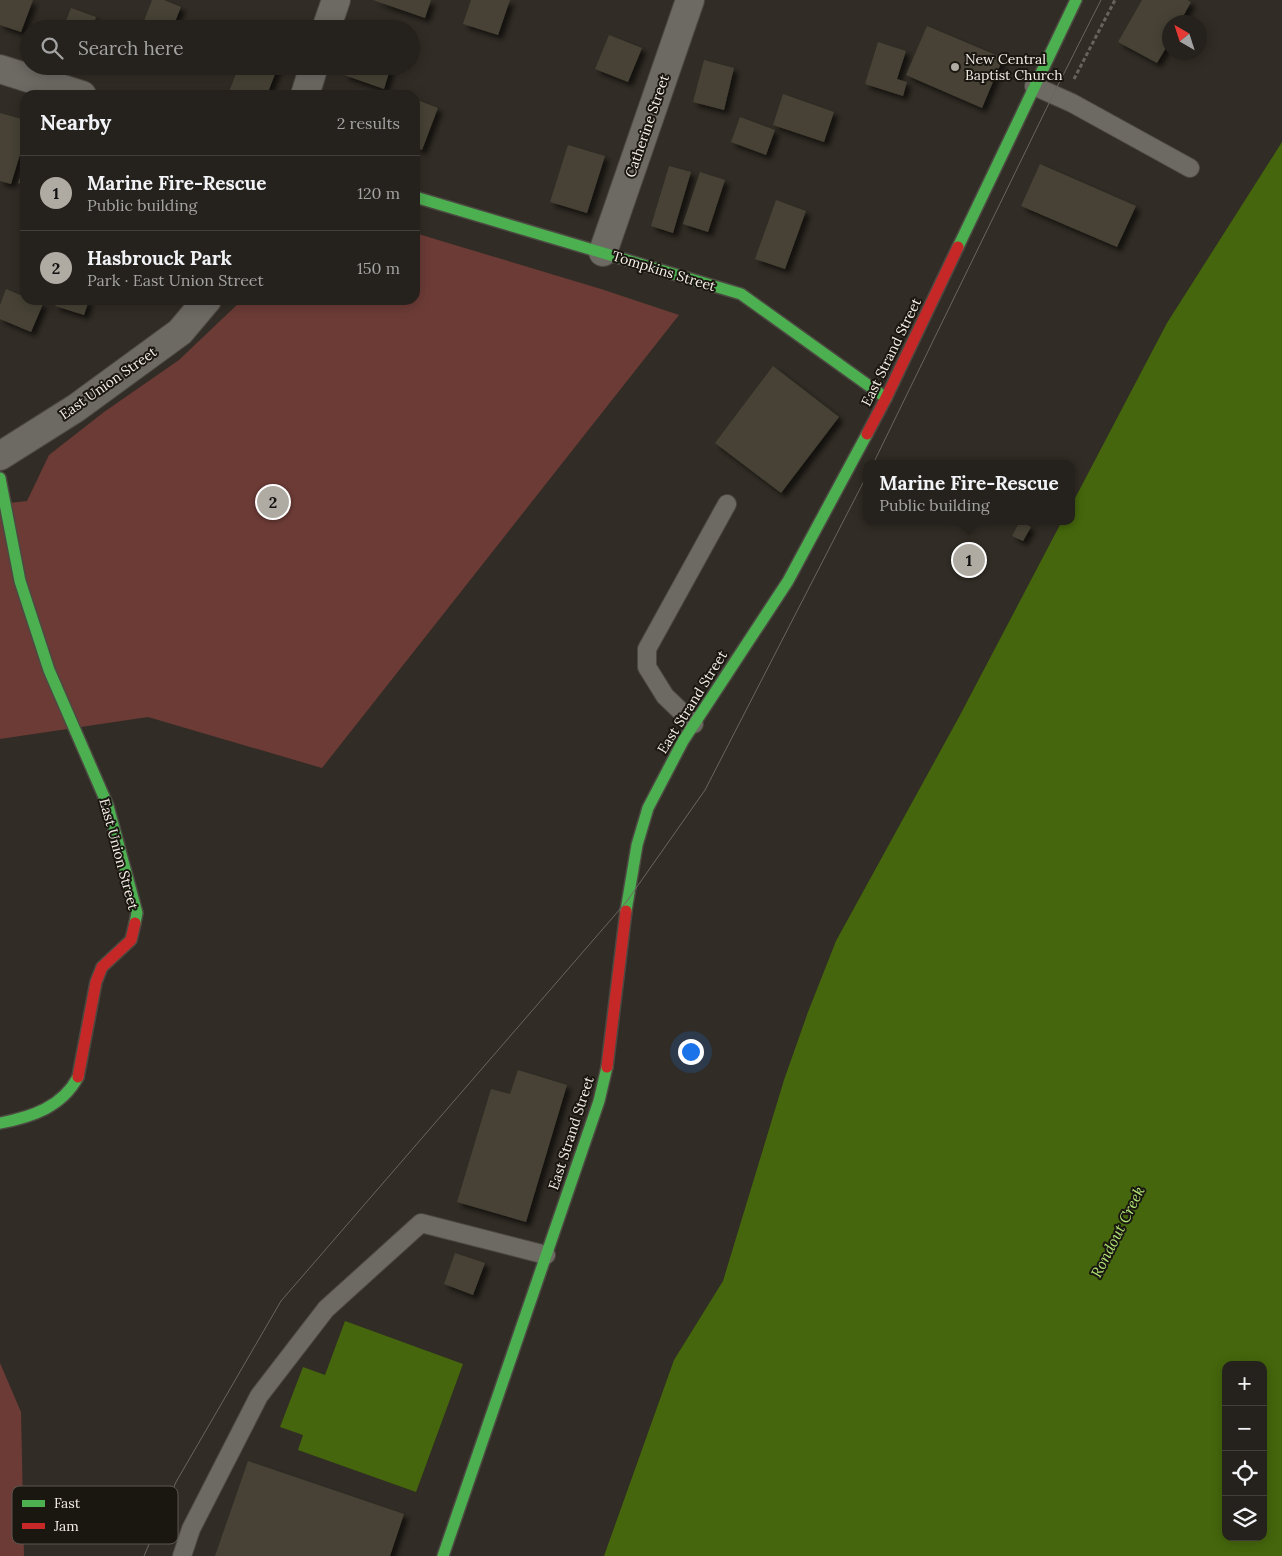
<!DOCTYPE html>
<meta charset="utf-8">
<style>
:root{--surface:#25211c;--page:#312e29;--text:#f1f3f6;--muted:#a3a3a3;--line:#423e3b;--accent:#b0aba2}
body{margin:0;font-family:Lora,serif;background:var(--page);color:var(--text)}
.controls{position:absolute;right:15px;bottom:15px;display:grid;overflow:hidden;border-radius:10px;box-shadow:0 2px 12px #0003}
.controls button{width:45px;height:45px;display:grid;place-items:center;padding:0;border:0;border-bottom:1px solid var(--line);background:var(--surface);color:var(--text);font:25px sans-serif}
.compass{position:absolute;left:1162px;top:15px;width:45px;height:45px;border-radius:50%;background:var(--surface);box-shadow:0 2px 12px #0003;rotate:321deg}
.you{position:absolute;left:690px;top:1051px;width:18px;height:18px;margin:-12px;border:4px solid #fff;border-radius:50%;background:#1a73e8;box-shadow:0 0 0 8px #1a73e833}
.badge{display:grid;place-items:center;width:32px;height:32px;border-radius:50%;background:var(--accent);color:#111;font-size:16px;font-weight:700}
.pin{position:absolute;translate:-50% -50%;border:2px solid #fff;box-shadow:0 1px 5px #0006}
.popup{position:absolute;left:863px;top:460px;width:212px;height:65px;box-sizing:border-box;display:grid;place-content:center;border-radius:10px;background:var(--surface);filter:drop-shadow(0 1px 4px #0005);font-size:16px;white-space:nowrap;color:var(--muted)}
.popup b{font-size:19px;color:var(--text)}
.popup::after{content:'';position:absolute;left:50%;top:100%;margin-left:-10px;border:10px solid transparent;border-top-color:var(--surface)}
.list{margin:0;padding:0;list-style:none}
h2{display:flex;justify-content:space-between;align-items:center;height:65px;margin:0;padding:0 20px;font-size:21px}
h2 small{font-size:16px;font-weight:400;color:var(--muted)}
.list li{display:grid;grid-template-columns:32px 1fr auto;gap:15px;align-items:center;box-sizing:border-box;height:75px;padding:0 20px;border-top:1px solid var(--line)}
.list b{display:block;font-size:19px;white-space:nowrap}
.list p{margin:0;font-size:16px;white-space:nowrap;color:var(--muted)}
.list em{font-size:16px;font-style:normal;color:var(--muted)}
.icon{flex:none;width:28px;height:28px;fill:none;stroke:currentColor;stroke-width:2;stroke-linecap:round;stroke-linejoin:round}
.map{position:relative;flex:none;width:1282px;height:1556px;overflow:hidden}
.search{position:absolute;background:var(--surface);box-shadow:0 2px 12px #0003;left:20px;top:20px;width:400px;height:55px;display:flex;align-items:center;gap:12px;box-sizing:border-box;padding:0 18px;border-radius:28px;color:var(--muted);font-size:19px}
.panel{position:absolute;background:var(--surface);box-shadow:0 2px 12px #0003;left:20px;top:90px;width:400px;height:215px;border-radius:15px}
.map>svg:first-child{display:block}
.green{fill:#6c3b36}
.water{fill:#45660c;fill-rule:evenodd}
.building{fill:#464335;filter:url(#shadow)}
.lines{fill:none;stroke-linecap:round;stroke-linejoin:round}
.lane-casing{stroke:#4c4942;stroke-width:20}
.street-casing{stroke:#4c4942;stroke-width:30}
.fast-casing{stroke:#4c4942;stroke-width:14}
.jam-casing{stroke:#4c4942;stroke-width:14}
.path{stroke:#68635e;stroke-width:3;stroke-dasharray:4 2.5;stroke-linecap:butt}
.lane{stroke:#6d6963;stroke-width:18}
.street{stroke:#6d6963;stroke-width:28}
.fast{stroke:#4caf50;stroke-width:11}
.jam{stroke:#c62828;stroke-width:11}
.tram{stroke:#696660;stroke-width:1}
.poi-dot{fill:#b0aba2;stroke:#1a1610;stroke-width:2}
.labels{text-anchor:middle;stroke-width:4;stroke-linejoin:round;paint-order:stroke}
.poi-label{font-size:14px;fill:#f5efe6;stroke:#1a1610;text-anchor:start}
.street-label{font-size:14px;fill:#f5efe6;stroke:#1a1610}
.water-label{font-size:15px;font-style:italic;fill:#b2e775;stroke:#1a1610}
.key{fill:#1a1610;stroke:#5c5750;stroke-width:1}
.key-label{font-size:14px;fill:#f5efe6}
</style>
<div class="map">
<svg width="1282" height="1556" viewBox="0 0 1282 1556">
<defs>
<filter id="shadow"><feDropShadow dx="4.5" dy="4.5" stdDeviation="2.5" flood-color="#0009"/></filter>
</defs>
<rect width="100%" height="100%" fill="#312c25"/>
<path class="green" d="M415,233L601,289L679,315L322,768L148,717L0,739V504L27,501L49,455L104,412L179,360L242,300H415Z
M0,1363L21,1412L24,1556H0Z"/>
<path class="water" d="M1282,142V1556H604L674,1360L723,1281L784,1080L808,1012L836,941L959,717L1062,521H1072V504L1167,323ZM1226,1365H1263V1537H1226Z
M345,1321L463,1364L416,1492L298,1450L303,1435L280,1427L303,1367L325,1375Z"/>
<path class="building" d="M0,0H33L21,32L0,25Z
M152,0H164L181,7L172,29H141Z
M373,0H431L425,18Z
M471,0H510L498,35L463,24Z
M1142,0H1187L1191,2L1180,22H1170V41L1157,63L1118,42Z
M71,8L96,17L92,29H63Z
M111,22L130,29H109Z
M927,26L1003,58L982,108L906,75Z
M609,35L642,48L628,82L595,69Z
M878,42L906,51L897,79L907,82L903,96L865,84Z
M704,60L734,68L724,110L693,102Z
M239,66H278L267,95H236L229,92Z
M348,66H391L384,89L344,75Z
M783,94L834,112L824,142L773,125Z
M417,100L438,108L422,150L415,147V106Z
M0,113L25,120V138L11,184L0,181Z
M740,117L775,130L766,155L731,142Z
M568,145L605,156L587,213L550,202Z
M25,164V185L18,183Z
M1040,164L1136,206L1117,247L1021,206Z
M669,166L691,172L673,233L651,226Z
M700,172L725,180L708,232L683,224Z
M776,200L806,211L785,269L755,259Z
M6,289L25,297V300H32L43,304L31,332L0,319V305Z
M57,300H89L84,315L55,306Z
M773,366L839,417L781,493L715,443Z
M1020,521L1031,527L1023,541L1012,536Z
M518,1070L567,1085L526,1222L457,1202L491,1089L510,1094Z
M455,1253L485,1263L473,1295L444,1284Z
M248,1461L404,1514L390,1556H215Z"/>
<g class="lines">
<g class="lane-casing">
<path id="lane" d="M1034,86L1072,103L1190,168
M694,724L665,696L647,667V649L727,504
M182,1556L191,1529L259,1396L326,1309L421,1223L546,1255"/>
</g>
<g class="street-casing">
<path id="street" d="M326,29L336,0
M0,69L82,95
M305,95L314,66
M603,252L690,0
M0,456L76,408L180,332L207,300"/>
</g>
<g class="fast-casing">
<path id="fast" d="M415,197L741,294L886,398
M958,247L1076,0
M0,478L20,581L49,670L108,806L137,913L135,923
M626,911L637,845L648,808L683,741L788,581L867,434
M0,1123C32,1117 62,1107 78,1077
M443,1556L599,1101L607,1067"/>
</g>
<g class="jam-casing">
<path id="jam" d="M867,434L886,398L958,247
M607,1067L626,911
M78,1077L96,982L102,967L131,940L135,923"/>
</g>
<path class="path" d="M1074,79L1115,0"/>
<use href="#lane" class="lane"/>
<use href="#street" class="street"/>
<use href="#fast" class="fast"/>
<use href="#jam" class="jam"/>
<path class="tram" d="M873,464L1053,95L1101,0
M144,1556L176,1482L281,1301L627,901L705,790L866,477"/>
</g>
<circle class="poi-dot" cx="955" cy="67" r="5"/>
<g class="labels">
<g class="poi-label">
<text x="965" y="64">New Central<tspan x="965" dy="16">Baptist Church</tspan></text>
</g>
<g class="street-label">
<text transform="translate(647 126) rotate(-71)" y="5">Catherine Street</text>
<text transform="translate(664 271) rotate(17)" y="5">Tompkins Street</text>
<text transform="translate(891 352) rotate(-64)" y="5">East Strand Street</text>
<text transform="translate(108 383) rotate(-35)" y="5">East Union Street</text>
<text transform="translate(692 702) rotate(-58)" y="5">East Strand Street</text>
<text transform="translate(119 854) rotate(75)" y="5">East Union Street</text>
<text transform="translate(571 1133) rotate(-72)" y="5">East Strand Street</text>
</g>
<g class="water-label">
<text transform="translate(1118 1232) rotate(-63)" y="5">Rondout Creek</text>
</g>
</g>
<rect x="12" y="1486" width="166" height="58" rx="8" class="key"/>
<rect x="22" y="1500" width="23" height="7" fill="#4caf50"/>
<rect x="22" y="1523" width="23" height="6" fill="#c62828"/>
<g class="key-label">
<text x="54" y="1508">Fast</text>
<text x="54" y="1531">Jam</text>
</g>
</svg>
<div class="controls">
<button>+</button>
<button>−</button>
<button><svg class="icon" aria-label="locate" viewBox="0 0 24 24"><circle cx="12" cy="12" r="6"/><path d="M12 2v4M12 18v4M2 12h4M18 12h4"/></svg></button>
<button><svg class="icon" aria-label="layers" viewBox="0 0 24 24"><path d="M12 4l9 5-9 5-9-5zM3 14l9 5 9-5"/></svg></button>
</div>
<svg class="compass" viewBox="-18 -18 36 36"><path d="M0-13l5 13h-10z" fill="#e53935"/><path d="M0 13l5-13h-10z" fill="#a3a3a3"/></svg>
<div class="you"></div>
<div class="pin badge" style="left:969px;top:560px">1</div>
<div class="popup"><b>Marine Fire-Rescue</b>Public building</div>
<div class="pin badge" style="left:273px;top:502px">2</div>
<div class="search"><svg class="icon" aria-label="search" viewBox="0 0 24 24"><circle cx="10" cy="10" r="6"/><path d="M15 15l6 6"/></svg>Search here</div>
<section class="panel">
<h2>Nearby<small>2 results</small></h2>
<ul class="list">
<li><span class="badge">1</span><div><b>Marine Fire-Rescue</b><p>Public building</p></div><em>120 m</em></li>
<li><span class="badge">2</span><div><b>Hasbrouck Park</b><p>Park · East Union Street</p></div><em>150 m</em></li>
</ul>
</section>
</div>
